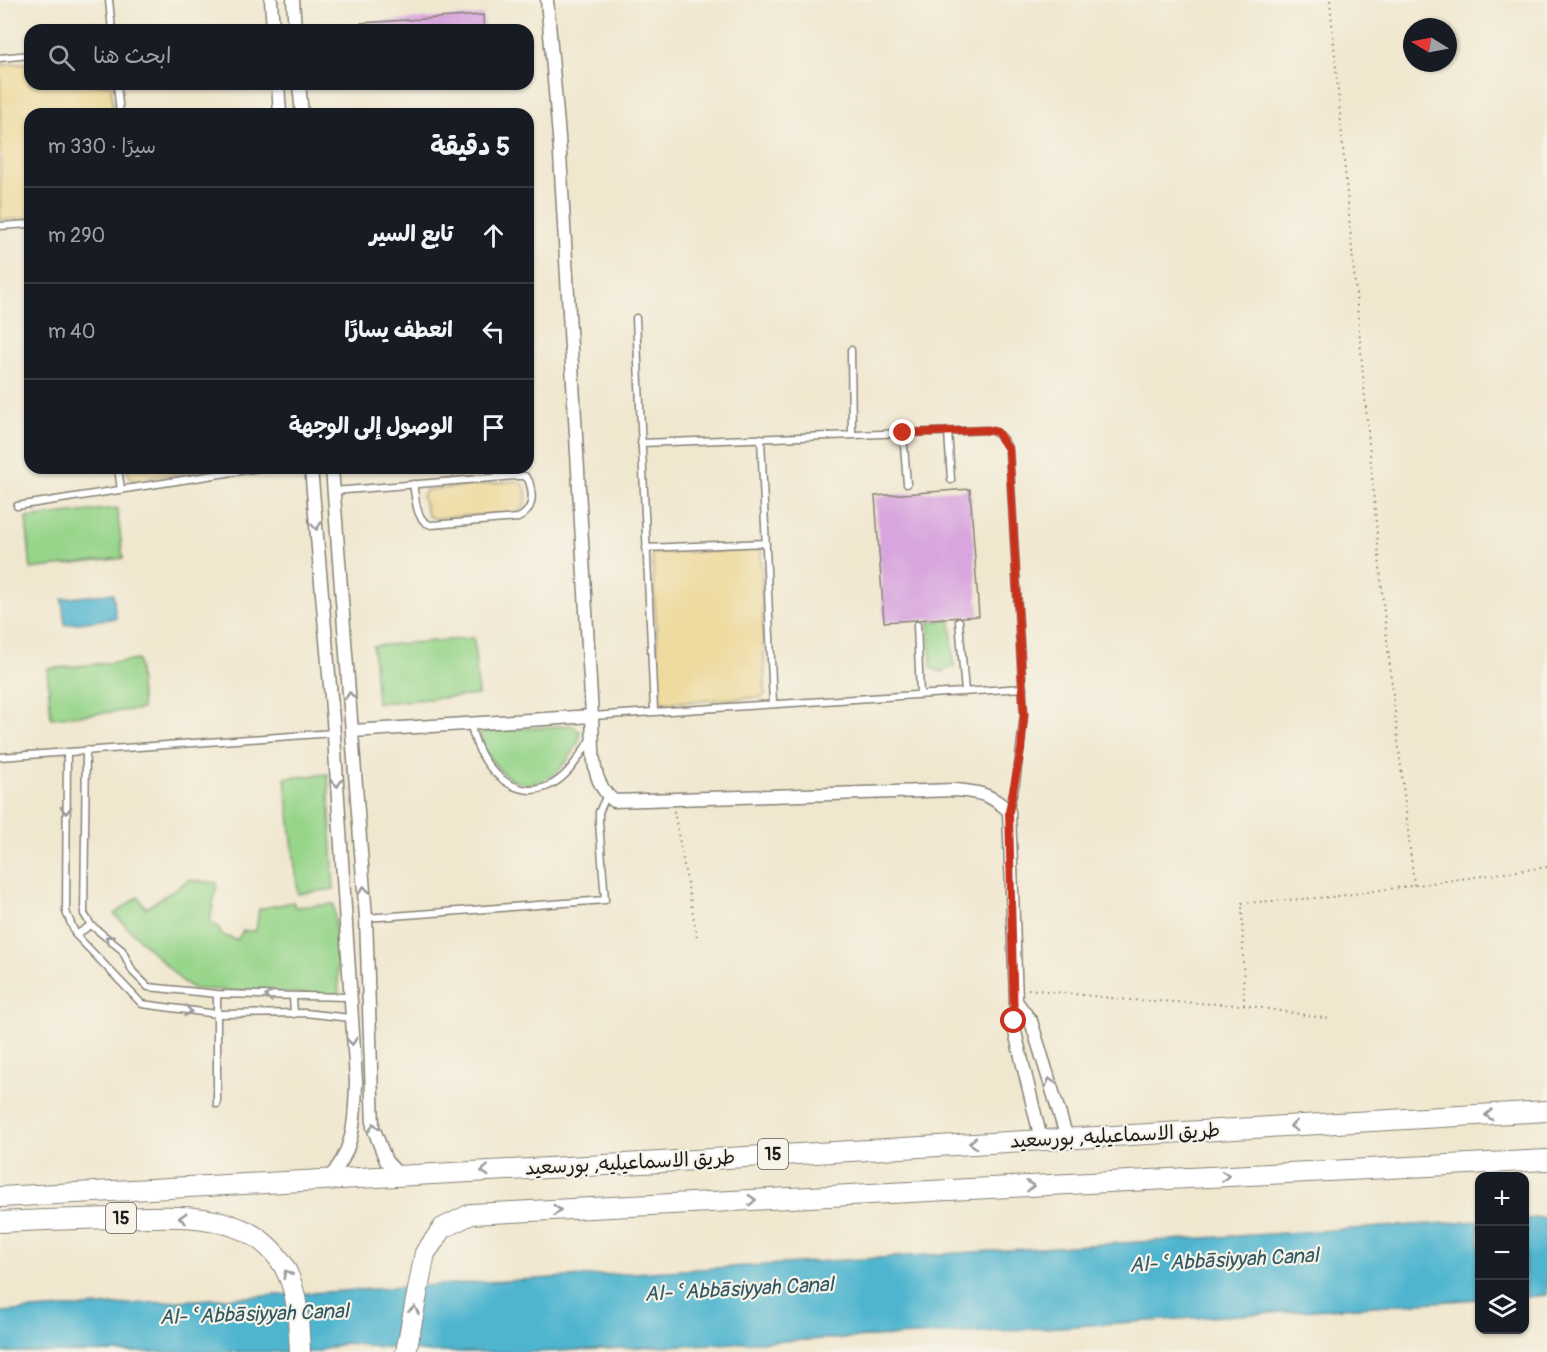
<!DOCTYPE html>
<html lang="ar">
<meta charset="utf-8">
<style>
:root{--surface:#171b24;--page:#20242c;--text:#f1f3f6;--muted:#9ea1a6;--line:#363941}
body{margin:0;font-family:Pangolin,"Playpen Sans Arabic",sans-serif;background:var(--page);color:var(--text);direction:rtl}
.controls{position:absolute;right:18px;bottom:18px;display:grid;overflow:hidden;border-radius:12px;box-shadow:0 2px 4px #0004}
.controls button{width:54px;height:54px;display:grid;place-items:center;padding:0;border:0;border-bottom:2px solid var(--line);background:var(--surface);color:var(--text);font:30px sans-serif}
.compass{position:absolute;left:1403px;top:18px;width:54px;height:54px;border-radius:50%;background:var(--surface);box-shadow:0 2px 4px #0004;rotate:280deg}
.stop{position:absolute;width:18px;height:18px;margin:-14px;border:4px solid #c8321e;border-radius:50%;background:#fff}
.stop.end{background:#c8321e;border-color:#fff;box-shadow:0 2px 6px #0008}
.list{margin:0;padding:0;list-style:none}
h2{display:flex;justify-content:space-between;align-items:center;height:78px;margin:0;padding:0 24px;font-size:26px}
h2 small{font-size:20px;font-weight:400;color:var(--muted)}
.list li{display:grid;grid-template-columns:39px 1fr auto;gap:18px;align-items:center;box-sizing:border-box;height:96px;padding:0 24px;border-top:2px solid var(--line)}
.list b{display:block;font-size:22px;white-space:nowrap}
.list em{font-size:20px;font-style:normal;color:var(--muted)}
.icon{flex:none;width:33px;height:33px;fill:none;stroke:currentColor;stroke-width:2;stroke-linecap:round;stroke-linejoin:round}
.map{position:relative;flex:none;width:1547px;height:1352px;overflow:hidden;direction:ltr}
.search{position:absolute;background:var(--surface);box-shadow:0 2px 4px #0004;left:24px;top:24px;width:510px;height:66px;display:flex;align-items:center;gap:15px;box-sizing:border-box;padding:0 21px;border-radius:18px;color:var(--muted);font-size:22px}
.panel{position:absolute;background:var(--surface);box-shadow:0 2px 4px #0004;left:24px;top:108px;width:510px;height:366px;border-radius:18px;direction:rtl}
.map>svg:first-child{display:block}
.green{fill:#97d58a;stroke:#5a7853;stroke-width:1.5}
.sand{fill:#eeda9e;stroke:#857b5d;stroke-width:1.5}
.water{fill:#50b5cf;stroke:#366876;stroke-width:1.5}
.building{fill:#d8a5de}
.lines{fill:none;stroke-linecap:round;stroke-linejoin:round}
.service-casing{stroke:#868276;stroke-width:9}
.minor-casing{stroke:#868276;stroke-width:15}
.trunk-casing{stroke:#868276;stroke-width:22}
.path{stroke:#868276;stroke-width:2;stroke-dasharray:1.5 4.5;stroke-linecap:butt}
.service{stroke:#fff;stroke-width:6}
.minor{stroke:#fff;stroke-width:12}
.trunk{stroke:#fff;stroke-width:20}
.oneway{stroke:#999}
.route{stroke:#c8321e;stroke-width:8}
.labels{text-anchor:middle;stroke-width:4.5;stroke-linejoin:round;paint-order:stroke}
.shield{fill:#f7f3e8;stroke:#5e5c59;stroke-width:1.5}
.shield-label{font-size:18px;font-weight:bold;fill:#1c1c1c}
.street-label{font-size:20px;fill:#1c1c1c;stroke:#f7f3e8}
.water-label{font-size:21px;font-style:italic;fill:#315964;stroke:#f7f3e8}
</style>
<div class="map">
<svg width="1547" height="1352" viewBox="0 0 1547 1352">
<rect width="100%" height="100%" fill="#f7f3e8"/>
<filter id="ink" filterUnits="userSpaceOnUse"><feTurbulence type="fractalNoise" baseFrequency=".0167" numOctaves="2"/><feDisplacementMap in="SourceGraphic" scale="12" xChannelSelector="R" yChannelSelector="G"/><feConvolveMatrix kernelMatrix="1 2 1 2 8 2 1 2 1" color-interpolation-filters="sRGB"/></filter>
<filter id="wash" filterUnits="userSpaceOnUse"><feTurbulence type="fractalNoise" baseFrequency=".008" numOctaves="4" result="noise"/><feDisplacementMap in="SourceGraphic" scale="24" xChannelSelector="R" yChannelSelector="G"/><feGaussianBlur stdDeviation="1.35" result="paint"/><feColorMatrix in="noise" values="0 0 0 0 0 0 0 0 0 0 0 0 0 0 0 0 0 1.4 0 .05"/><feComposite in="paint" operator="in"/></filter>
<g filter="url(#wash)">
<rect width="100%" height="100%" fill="#f0e7cf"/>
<path class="green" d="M117,508L123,558L31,569L26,518Z
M951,620L954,666L942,672L931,668L929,622Z
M474,638L478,695L377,703L373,646Z
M138,660L142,709L51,718L47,669Z
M572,725L580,732V737C565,776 526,806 493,762C486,753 481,744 480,732Z
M328,774L334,889L298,894L285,778Z
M189,880L217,883L210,922L218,927L222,935L237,940L243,931H256L259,909L293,902L295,907L334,904L339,995L194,989L183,982L114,914L138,897L146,908Z"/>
<path class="sand" d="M30,63V84H111L113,114H30V218L0,220V65Z
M126,468H218L131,480Z
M516,481L523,484C529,495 527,508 515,513L435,518L428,516L422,496L426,490Z
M761,550L765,694L762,697L664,703L660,696L652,553Z"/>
<path class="water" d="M113,593L116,618L65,625L62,599Z
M1547,1217V1295L1525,1297V1219Z
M1479,1221V1299L983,1332L535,1352H432L345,1343L316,1352H0V1312Z"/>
<g id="blocks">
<path class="building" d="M483,15L484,30H361V23Z
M970,489L979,616L884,622L875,496Z"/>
</g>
</g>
<g filter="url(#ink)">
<use href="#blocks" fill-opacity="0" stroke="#868276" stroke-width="1.5"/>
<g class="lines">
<g class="service-casing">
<path id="service" d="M109,0L112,30
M0,58L30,55
M117,84L120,114
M0,226L30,224
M636,318L654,710
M851,350L852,435
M948,431L951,480
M903,433L907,484
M761,438L773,703
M641,443L988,430C1000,433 1004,439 1009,450L1024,715L1016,783L1009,811
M118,468L121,490
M334,491L515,476H525L529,481C534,496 533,511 518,518L431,525C415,521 416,498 413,484
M17,506L259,468
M646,548L766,543
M959,621L965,692
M917,625L920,694
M592,716L1023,688
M471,723C475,760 513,808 554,783C570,774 580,755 590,740
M86,750L84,914L91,925L122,950L133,972L148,987L217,994L348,997
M67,752L66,912L76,935L142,1004L217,1014L305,1013L350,1018
M0,757L333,733
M366,918L605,900L599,822V812L607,795
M76,935L91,925
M293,997L294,1014
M217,1104V994"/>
</g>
<g class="minor-casing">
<path id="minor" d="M271,0L273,30
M293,0L295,30
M547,0L559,137L592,716
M278,84L280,114
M299,84L302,114
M311,468L333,720L356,1081C355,1118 355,1152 327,1180
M332,468L366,918L373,1127L386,1161L401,1177
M352,731L592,716C594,747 588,780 614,801L955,790C980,792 990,794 1009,811L1016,1000L1014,1028L1041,1139
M1016,1001L1031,1021L1067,1138"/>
</g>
<g class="trunk-casing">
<path id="trunk" d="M0,1197C516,1172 1031,1140 1547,1111
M0,1222C38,1220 76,1219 114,1218C155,1217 202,1212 241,1229C256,1235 270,1247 280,1260C299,1288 298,1320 300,1352
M406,1352L425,1253L443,1228L471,1214L1547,1160"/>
</g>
<path class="path" d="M1330,0L1384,613L1414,885
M674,811L697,936
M1028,989L1130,1000L1244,1005L1330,1019
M1244,1005L1242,903L1331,897L1547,867"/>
<use href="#service" class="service"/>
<use href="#minor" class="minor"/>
<use href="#trunk" class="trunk"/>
</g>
<defs><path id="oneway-chevron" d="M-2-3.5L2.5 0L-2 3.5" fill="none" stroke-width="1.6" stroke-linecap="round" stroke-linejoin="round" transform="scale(1.5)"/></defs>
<g class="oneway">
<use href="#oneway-chevron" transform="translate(316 526) rotate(85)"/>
<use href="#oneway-chevron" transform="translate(350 696) rotate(-94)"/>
<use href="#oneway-chevron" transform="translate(337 783) rotate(86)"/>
<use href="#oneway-chevron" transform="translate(66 810) rotate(90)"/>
<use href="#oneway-chevron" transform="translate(364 890) rotate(-94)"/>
<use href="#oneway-chevron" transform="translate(109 939) rotate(-141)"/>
<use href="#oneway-chevron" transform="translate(269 996) rotate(-178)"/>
<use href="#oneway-chevron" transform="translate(188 1011) rotate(6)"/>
<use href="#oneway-chevron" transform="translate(352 1041) rotate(85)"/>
<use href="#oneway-chevron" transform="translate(1050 1082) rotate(-107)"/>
<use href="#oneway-chevron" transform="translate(1489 1115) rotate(177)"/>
<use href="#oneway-chevron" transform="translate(1294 1126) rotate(177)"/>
<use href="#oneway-chevron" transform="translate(374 1127) rotate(-100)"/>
<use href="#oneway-chevron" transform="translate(973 1143) rotate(177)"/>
<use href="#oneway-chevron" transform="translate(485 1171) rotate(176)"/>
<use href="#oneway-chevron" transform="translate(1225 1176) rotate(-3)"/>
<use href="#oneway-chevron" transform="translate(1030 1186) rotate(-3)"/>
<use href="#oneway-chevron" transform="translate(752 1200) rotate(-3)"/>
<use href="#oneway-chevron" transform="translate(557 1210) rotate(-3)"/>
<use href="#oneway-chevron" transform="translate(183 1218) rotate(-176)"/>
<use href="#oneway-chevron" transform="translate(287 1274) rotate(-117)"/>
<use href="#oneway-chevron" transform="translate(414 1310) rotate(-79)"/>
</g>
</g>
<g class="lines" filter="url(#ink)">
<path class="route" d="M903,433L988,430L997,432L1009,450L1024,715L1021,750L1009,812L1014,1021"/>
</g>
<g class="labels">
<g class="shield">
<rect x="758" y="1139" width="30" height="30" rx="4.5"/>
<rect x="106" y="1203" width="30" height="30" rx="4.5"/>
</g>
<g class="shield-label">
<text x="773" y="1160">15</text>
<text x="121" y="1224">15</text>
</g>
<g class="street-label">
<text transform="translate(1115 1135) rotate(-3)" y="7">طريق الاسماعيليه, بورسعيد</text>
<text transform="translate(630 1162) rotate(-3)" y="7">طريق الاسماعيليه, بورسعيد</text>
</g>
<g class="water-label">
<text transform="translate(1224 1260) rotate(-3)" y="7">Al-ʿAbbāsiyyah Canal</text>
<text transform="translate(739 1289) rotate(-3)" y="7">Al-ʿAbbāsiyyah Canal</text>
<text transform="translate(254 1314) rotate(-2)" y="7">Al-ʿAbbāsiyyah Canal</text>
</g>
</g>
</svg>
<div class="controls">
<button>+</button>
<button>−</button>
<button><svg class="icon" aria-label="layers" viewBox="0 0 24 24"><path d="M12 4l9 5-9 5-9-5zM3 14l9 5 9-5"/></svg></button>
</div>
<svg class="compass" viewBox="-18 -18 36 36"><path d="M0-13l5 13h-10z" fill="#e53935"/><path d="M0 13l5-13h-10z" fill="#9ea1a6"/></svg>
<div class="stop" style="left:1014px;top:1021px"></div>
<div class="stop end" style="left:903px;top:433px"></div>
<div class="search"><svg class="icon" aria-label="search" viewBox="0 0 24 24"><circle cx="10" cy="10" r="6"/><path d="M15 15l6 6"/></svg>ابحث هنا</div>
<section class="panel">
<h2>5 دقيقة<small>سيرًا · 330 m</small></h2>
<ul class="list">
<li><svg class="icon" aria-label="ahead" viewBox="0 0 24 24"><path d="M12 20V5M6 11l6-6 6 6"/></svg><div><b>تابع السير</b></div><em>290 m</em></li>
<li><svg class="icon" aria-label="left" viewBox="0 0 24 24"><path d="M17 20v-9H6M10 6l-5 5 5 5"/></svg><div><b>انعطف يسارًا</b></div><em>40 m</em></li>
<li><svg class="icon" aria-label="arrive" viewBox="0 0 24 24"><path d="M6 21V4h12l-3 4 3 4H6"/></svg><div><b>الوصول إلى الوجهة</b></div></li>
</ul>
</section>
</div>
